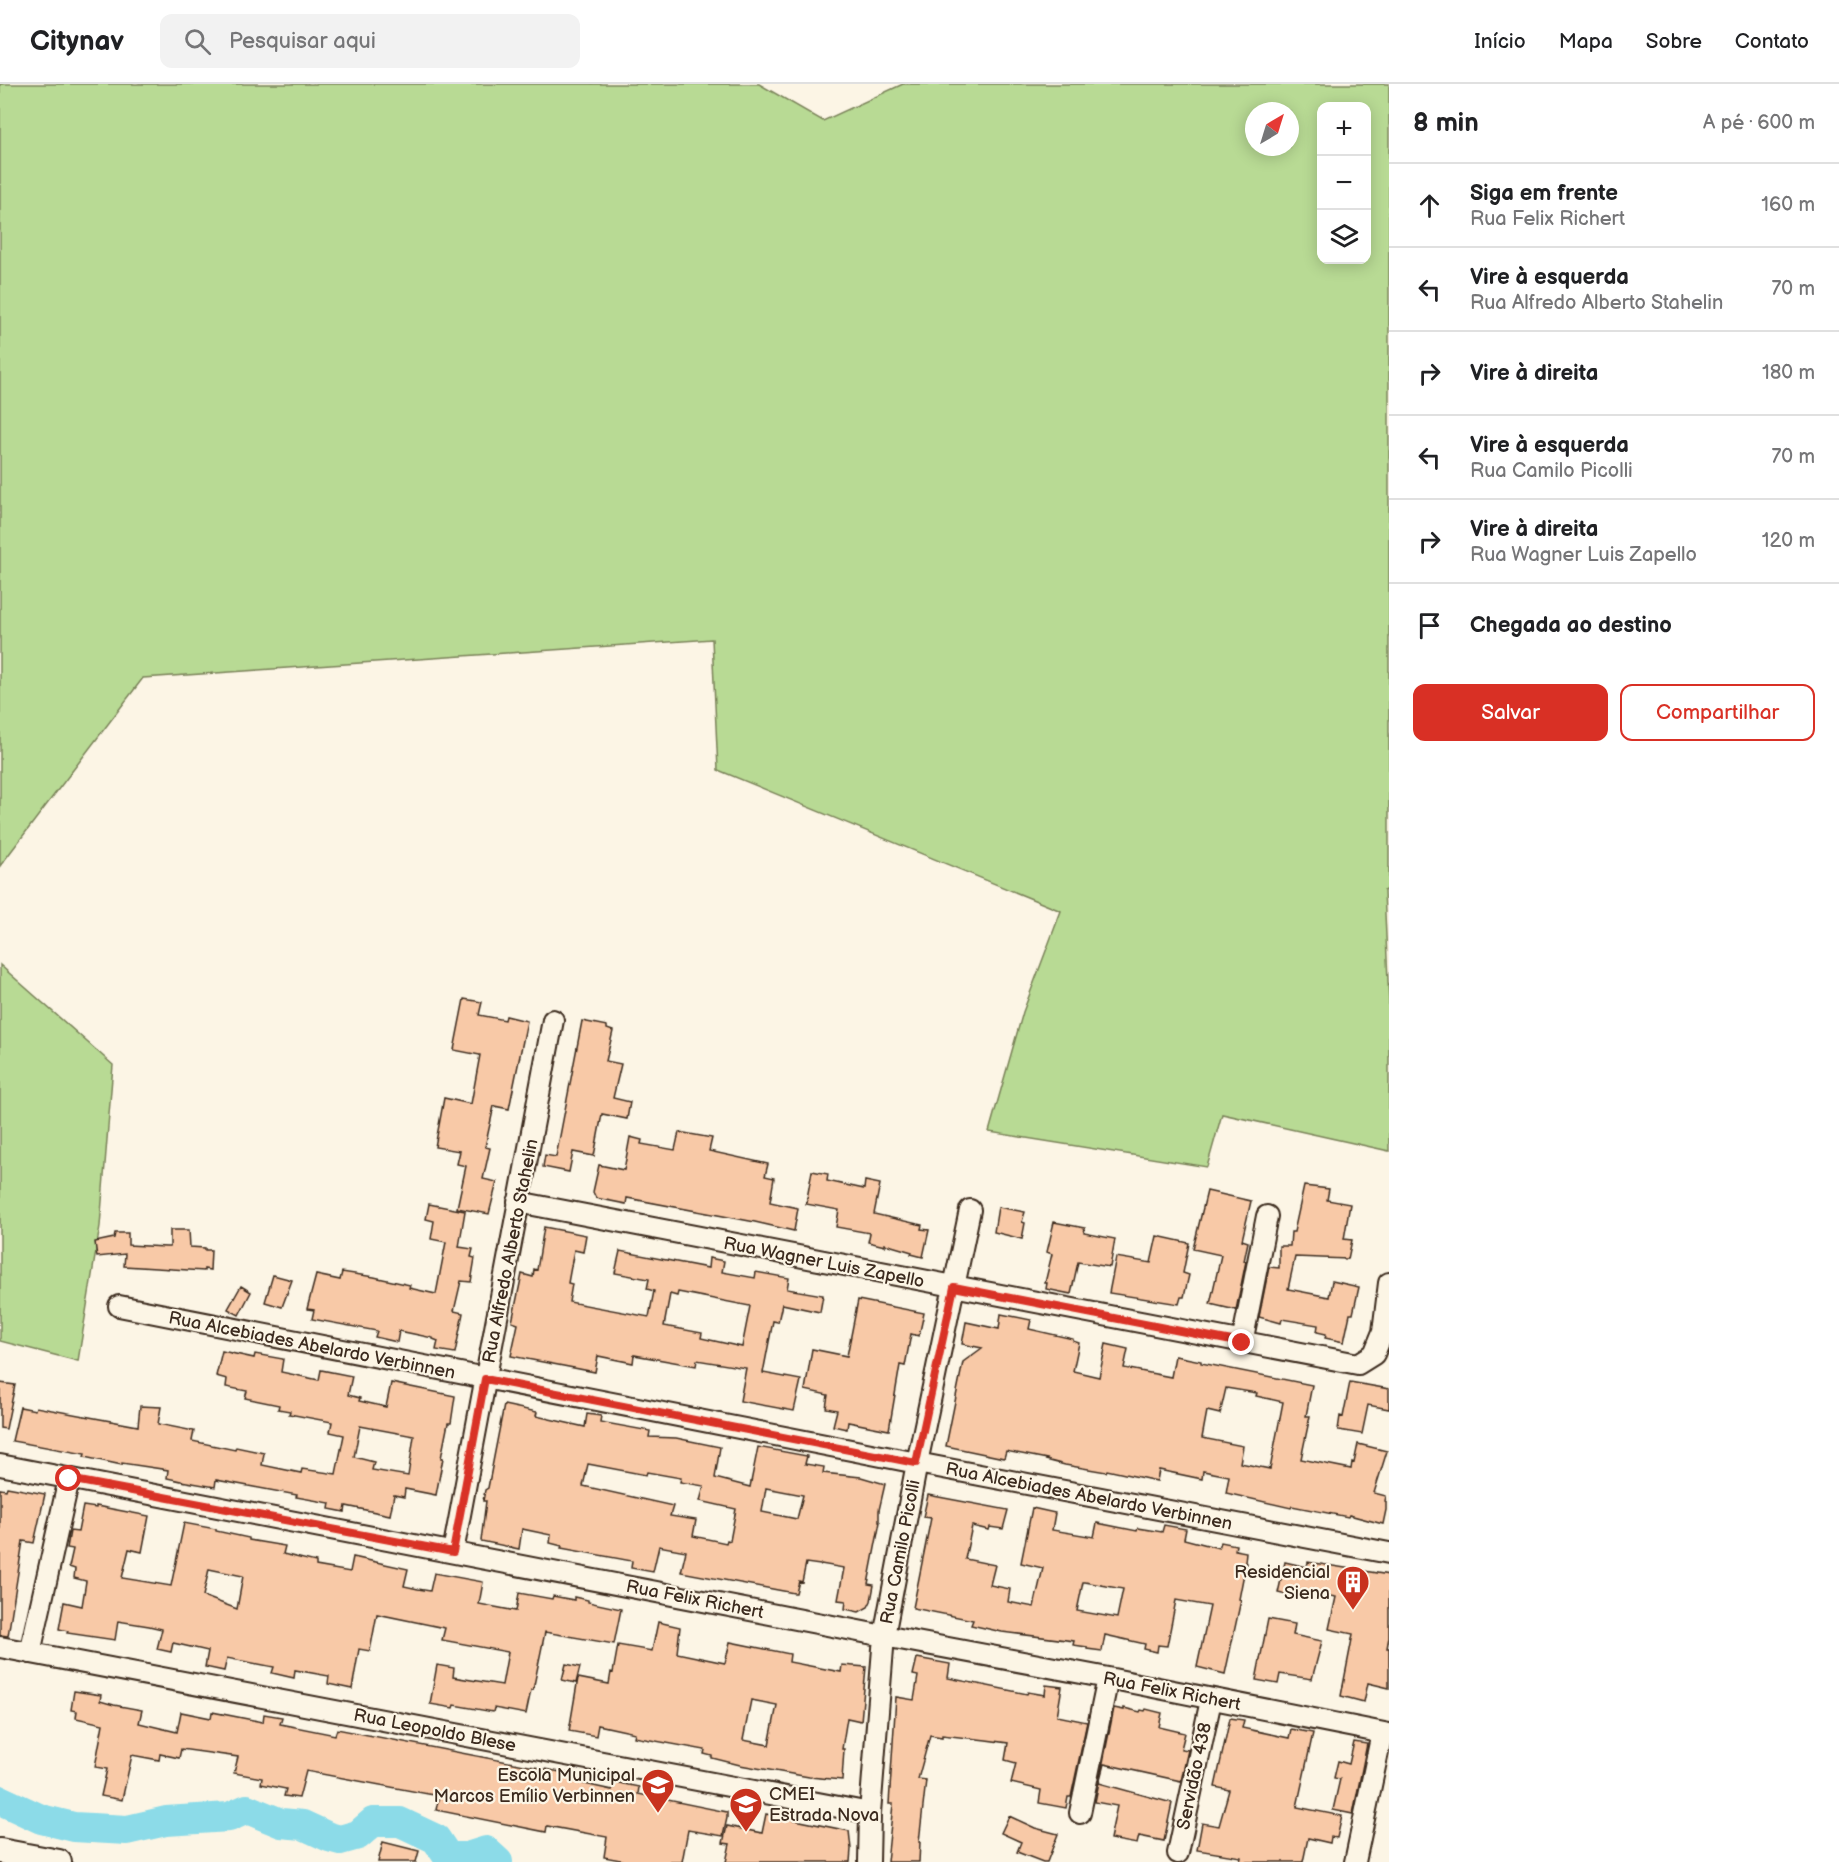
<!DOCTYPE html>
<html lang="pt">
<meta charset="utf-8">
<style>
:root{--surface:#fff;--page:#f2f2f2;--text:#202124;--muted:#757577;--line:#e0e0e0;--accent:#d93025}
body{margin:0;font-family:"Balsamiq Sans",sans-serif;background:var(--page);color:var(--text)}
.controls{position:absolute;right:18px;top:18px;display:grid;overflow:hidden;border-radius:12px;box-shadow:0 3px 15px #0003}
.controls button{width:54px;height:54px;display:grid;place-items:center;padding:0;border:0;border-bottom:2px solid var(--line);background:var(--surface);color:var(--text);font:30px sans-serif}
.compass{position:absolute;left:1245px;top:18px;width:54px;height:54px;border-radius:50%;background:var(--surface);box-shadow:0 3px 15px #0003;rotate:38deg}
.stop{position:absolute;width:18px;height:18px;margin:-14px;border:4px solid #d93025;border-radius:50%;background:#fff}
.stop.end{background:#d93025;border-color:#fff;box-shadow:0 2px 6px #0008}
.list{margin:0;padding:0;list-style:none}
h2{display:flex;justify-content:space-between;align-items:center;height:78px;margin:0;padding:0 24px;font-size:26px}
h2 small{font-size:20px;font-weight:400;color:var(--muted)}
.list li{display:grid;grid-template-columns:39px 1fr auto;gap:18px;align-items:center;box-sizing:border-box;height:84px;padding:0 24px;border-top:2px solid var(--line)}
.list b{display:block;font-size:22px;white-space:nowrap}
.list p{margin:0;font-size:20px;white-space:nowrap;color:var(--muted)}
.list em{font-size:20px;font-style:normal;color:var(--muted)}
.actions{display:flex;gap:12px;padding:18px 24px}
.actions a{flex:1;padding:14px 0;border:2px solid var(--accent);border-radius:12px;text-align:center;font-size:21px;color:var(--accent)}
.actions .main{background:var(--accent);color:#fff}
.icon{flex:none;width:33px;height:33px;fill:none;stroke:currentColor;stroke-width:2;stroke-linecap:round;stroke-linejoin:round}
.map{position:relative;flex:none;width:1389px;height:1778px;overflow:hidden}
header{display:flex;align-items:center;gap:36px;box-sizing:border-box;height:84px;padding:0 30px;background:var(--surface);border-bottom:2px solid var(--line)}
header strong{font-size:28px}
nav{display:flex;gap:33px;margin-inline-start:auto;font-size:21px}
.search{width:420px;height:54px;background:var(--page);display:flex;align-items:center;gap:15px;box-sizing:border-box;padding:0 21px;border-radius:12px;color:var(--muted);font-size:22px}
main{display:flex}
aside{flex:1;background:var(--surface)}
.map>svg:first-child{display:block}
.green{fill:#b8da94;stroke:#7a8259;stroke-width:1.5;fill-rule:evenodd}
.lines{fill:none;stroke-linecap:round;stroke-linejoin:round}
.river{stroke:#8cdbe8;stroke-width:30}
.building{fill:#f8c9a7;stroke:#3b2a1e;stroke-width:1.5;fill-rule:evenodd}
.minor-casing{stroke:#3b2a1e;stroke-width:24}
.tertiary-casing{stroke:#3b2a1e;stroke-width:28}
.minor{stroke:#fcf5e5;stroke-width:20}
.tertiary{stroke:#fcf5e5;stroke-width:24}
.route{stroke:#d93025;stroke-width:8}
.labels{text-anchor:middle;stroke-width:4.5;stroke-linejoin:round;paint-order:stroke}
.street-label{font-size:18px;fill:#3b2a1e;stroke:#fcf5e5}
.poi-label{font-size:18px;fill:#3b2a1e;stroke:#fcf5e5;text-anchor:end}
</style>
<header>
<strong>Citynav</strong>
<div class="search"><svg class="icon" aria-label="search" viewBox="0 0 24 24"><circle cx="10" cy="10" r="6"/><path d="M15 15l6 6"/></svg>Pesquisar aqui</div>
<nav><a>Início</a><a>Mapa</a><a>Sobre</a><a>Contato</a></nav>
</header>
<main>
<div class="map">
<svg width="1389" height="1778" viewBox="0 0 1389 1778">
<rect width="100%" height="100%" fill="#fcf5e5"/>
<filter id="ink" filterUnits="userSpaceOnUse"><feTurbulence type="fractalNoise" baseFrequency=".0167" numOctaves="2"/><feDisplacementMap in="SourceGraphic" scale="12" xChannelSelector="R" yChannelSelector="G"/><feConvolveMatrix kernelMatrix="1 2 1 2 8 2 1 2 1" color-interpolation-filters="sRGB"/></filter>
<g filter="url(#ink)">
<path class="green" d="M0,0H759L823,37L903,0H1389V805L1384,807L1389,919V1067L1222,1030L1207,1083L989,1048L1023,928L1061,827L718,686L712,555L143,594L0,782ZM1322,22H1366V176H1322ZM1254,27H1290V63H1254Z
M0,881L113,981L100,1142L78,1277L0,1257Z"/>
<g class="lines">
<path class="river" d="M0,1716L41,1735L74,1743L127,1746L166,1737L229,1733L247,1725L281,1739L303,1741L329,1753L340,1756L358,1751L373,1738H400L436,1755L448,1773H467L486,1767L498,1778"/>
</g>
<path class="building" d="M464,915L482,918L479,931L505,936L506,932L527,937L509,1025L494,1022L485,1063L490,1064L483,1095L497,1098L489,1130L457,1124L466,1082L457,1080L460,1067L435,1063L444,1014L471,1020L480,971L454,966Z
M582,937L607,942V945L613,947L606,977L621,980L613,1014L630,1018L627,1035L602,1030L594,1072L573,1068L569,1088L543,1083L545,1071L556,1073Z
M679,1048L712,1054L709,1067L768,1080L765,1092L774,1094L770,1118L798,1124L794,1147L755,1138L627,1114L626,1120L596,1114L593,1108L599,1081L624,1086L630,1053L642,1056L641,1060L675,1066Z
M812,1087L828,1090L827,1097L864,1105L865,1097L880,1100L874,1130L922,1141L921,1145L929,1146L923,1173L911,1170L912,1168L885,1160V1162L868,1158L870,1149L836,1143L839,1126L806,1120Z
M1304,1102L1329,1105L1327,1116L1350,1120L1344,1155L1352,1156L1348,1175L1295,1173L1288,1205L1329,1213L1332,1197L1359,1203L1353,1230H1350L1344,1258L1325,1254L1326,1250L1317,1248L1318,1241L1282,1235L1281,1239L1259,1233L1269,1183L1279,1184V1162H1290L1291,1148H1294Z
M1207,1107L1251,1117L1242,1156L1248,1158L1244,1177H1246L1236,1226L1210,1220L1221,1171L1193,1165Z
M429,1120L465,1127L459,1163L473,1165L471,1173L475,1174L471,1198L461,1197L454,1227L463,1229L455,1269L436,1266L438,1257L433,1255V1254L399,1247L397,1258L375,1253L377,1247L312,1235L314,1226L307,1225L316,1191L340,1196L342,1188L374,1193L410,1201L409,1204L436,1210L446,1158L431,1155L434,1137L426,1135Z
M998,1123L1025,1128L1022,1138L1025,1139L1022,1155L994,1148Z
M1054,1138L1085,1144L1084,1149L1115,1155L1110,1183L1078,1178L1071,1210L1046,1205L1047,1199H1045L1052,1170L1047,1168Z
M544,1143L586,1151L583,1168L574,1166L568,1199L572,1200L569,1218L649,1233L654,1207L647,1205L649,1195L615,1189L620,1167L708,1184L709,1174L724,1177L722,1188L755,1194L756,1188L789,1194L787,1205L823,1211L820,1228L782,1220L778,1238L773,1237L763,1289L801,1296L794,1327L740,1317L746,1284L697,1276L696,1282L634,1271L633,1279L598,1272L595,1288L511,1272L518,1240L512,1238L522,1190L533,1193L534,1185L537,1186ZM678,1208L750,1222L742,1263L701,1254L702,1249L664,1242L670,1210L677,1212Z
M170,1146H189L190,1163L205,1164V1166H211L210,1186L204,1185V1187L124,1182L125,1170L97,1173L95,1158L114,1154L115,1149H128V1161L166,1163H170Z
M1157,1152L1189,1159L1183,1189L1189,1191L1184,1213H1181L1179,1220L1109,1209L1116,1173L1151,1179Z
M273,1191L292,1196L282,1223L265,1218Z
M241,1202L251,1208L239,1231L228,1225Z
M858,1216L924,1229L919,1252L911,1250L905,1282L900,1281L889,1346L848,1338L847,1345L833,1342L837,1326L826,1324L828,1311L805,1306L812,1265L847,1272Z
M1001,1230L1031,1236L1029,1245L1073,1255V1257L1079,1259L1073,1287L1099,1293L1106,1260L1128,1265L1124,1284L1171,1293L1175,1272L1201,1277V1279L1312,1301L1306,1332H1310L1301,1375L1351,1385L1352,1378L1354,1379L1358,1360L1387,1367L1374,1409L1386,1412L1385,1417L1386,1418V1426L1383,1440L1349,1431L1348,1433L1292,1422L1291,1424L1226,1409L1229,1392L1203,1387L1202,1395L1159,1386L1157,1397L1107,1386L1106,1388L1065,1381L1046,1376L1047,1375L1006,1367L1004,1374L946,1362L963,1278L982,1264L962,1260L966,1238L999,1245ZM1226,1304L1257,1309L1256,1312L1283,1318L1270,1385L1240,1379L1243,1362L1202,1354L1207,1327L1220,1330Z
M222,1267L254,1274L255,1270L283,1275L281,1288L319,1296L321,1286L352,1292L348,1311L360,1314L359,1317L386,1323L391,1299L455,1312L451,1339H448L441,1374H443L436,1411L405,1405L404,1413L394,1411L390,1431L346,1422L345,1428L329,1425L330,1419L296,1413L297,1411L216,1396L215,1403L181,1397L167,1394L168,1386L122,1379V1381L84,1373L85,1370L12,1357L20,1323L35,1326L36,1323L138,1342L140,1322L161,1323L158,1340L194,1347L192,1357L235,1366L236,1363L264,1369L262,1381L301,1389L302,1385L336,1390L344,1351L330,1348L332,1338L289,1330L290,1327L278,1325L279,1321L245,1314L247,1307L226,1303L227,1295L216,1292ZM360,1342L414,1352L408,1392L372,1386L374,1378L354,1373Z
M1350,1298L1389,1305V1325L1368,1321L1362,1350L1338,1346L1340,1332L1343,1333Z
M0,1299L15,1301L6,1345L0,1344Z
M504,1321L537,1328L536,1332L585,1343L587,1330L601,1332L600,1338L650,1347L649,1353L676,1354L720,1363L715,1394L750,1403L758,1363L807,1372L805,1380L824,1383L823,1389L861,1393L885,1400L879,1426V1438H880L868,1500L874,1501L871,1517L868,1523L859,1528L845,1525L846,1517L838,1516L844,1484L821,1480L820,1481L806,1479L802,1498L799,1497L796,1509H794L681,1488L686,1467L659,1462L653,1488L631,1484L632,1477L561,1464L562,1462L550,1459L551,1451L522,1445L519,1465L481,1457L486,1417H483L485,1406L488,1404ZM588,1380L646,1391L647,1388L681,1394L680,1398L704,1402L700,1417L736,1425L730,1457L727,1456L726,1459L693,1452L696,1436L670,1432L673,1422L583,1402ZM766,1404L803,1411L797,1435L762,1428Z
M7,1403L45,1410L34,1459L23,1457L8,1552L0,1551V1405L6,1406Z
M928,1411L1008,1426L1003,1445L990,1443L989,1446L972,1442L965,1475L995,1481L990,1501L1010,1505L1008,1518L1034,1523L1043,1484L1021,1479L1032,1424L1055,1429L1052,1446L1094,1453L1097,1439L1137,1447L1138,1444L1162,1448L1164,1441L1186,1445L1184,1455L1219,1464L1221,1458L1236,1461L1235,1466L1246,1468L1245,1478L1246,1479L1239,1515L1241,1516L1225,1590L1197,1583L1210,1522L1176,1516L1167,1562L1158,1561L1157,1568L1144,1565L1145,1560L1105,1551L1102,1567L1087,1565V1563L1073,1561L1074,1557L1002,1548L971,1541L973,1536L913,1524L931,1434L923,1433ZM1083,1498H1085L1123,1505L1117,1534L1077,1527Z
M83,1422L96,1424V1422L149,1432L142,1468L129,1465L122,1494L171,1502L184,1439L216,1445V1447L249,1454V1456L285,1462L283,1470L316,1478V1482L350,1488L353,1473L408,1485L404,1502L418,1505L430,1507L434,1489L483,1498L479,1520L516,1527L519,1509L552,1515L553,1512L574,1516V1513L588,1516V1518L621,1525L614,1560L545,1548L533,1606H531L526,1630L494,1624L493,1628L454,1621L453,1624L430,1620L437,1581L454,1584L453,1593L502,1601L508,1568L442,1556L445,1544L377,1530L370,1567L359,1565L352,1605L328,1600L329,1592L295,1586L294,1594L272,1589L274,1583L227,1574L224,1587L205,1583L208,1567L173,1559L171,1568L157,1565L162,1545L149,1542L118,1537L115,1556L67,1549L68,1547L59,1545L64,1518L82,1522L86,1497L74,1494L75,1485L69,1483L73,1465L67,1464L70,1447L78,1448ZM209,1485L243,1492L237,1525L203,1512Z
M1285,1478L1307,1483L1308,1478L1389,1491V1553L1387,1564H1389V1604L1368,1599L1364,1618L1341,1612L1353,1550L1329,1545L1336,1513L1297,1506L1295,1513L1278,1509Z
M1268,1535L1295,1540L1293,1551L1322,1557L1312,1595L1280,1590L1278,1600L1256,1596Z
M658,1538L680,1543L677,1569L725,1579L730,1558L790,1570L789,1578L841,1588L842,1581L866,1583L861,1637L847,1634L842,1665H844L842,1696L809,1693L740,1681L712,1674V1672L704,1670L705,1666L634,1653L635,1649L598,1641L596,1652L569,1647L578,1594L609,1600L611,1588L613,1589L618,1561L652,1567ZM751,1616L777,1621L769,1661L743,1656Z
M917,1574L950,1580L948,1594L1027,1610L1028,1608L1045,1611L1046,1601L1062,1603L1057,1632L1087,1638L1071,1713H1068L1066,1724L1039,1719L1041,1706L1011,1699L1016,1679L1005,1676L1008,1659L986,1656L942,1651V1653L930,1651L918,1695L926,1696L919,1758H920L919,1778H887L893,1720H889L896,1613L914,1616L918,1592L913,1591Z
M566,1580L580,1583L576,1599L562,1596Z
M74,1607L101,1611L100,1617L114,1621L142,1626L139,1639L177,1648L181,1628L211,1634L212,1628L263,1638L264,1630L282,1633L280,1640L335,1651L337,1645L581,1692L580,1699L612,1706L614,1698L639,1703L638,1710L727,1728V1734L723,1752L688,1746L682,1778H631L604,1773L607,1753L547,1742L546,1748L436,1726L439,1712L306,1687L299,1714L284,1712L286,1705L261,1700L262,1694L234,1689L238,1673L181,1665L179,1674L160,1670L159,1676L132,1671L122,1716L101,1712L107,1685L95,1683L103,1640L76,1634L77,1627L71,1626Z
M1114,1624L1124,1626V1624L1140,1628L1141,1626L1145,1627L1146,1625L1162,1629L1159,1643L1185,1649L1181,1665L1188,1666L1181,1697L1104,1680L1099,1699L1172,1719L1164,1757L1139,1752L1137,1760L1110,1755L1117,1722L1095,1718Z
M1230,1634L1244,1636L1242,1644L1289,1654L1291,1645L1313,1649L1297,1723L1342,1732L1337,1754L1331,1753L1330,1759L1308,1754L1303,1778H1240L1241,1773L1197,1766L1202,1739L1219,1742L1229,1706L1215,1703Z
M1354,1658L1367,1660L1353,1730L1333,1726L1340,1695L1334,1694L1338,1677L1349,1680Z
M766,1730L849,1747L851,1765L850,1778H726L730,1760L723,1759L727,1742L762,1749Z
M1009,1732L1035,1744L1058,1750L1047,1778H1043L1017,1768L1021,1758L1001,1749Z
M383,1758L419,1767L416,1778H378Z"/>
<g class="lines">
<g class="minor-casing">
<path id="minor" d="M518,1118L1358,1280L1374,1270L1383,1248L1389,1199
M119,1222L917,1379L1389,1469
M1242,1259L1267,1132
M0,1381L884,1552L1108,1594L1389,1650
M453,1468L553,936
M0,1563L870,1729
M30,1569L69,1395
M1080,1729L1108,1594
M1178,1769L1211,1616
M869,1778L870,1729L884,1552L917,1379L970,1126
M1355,1778L1382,1649"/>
</g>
<g class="tertiary-casing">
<path id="tertiary" d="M0,1767L59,1778"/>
</g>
<use href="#minor" class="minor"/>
<use href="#tertiary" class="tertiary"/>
</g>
</g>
<g class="lines" filter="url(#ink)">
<path class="route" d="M69,1395L453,1468L485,1295L916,1379L954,1203L1242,1259"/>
</g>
<defs>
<g id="building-pin" transform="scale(1.725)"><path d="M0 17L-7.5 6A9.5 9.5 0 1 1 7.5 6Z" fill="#c8321e" stroke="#fcf5e5"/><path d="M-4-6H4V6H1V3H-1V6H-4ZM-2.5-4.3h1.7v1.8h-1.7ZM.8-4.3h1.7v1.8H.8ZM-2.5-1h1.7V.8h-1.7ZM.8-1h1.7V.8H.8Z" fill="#fff"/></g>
<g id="school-pin" transform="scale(1.725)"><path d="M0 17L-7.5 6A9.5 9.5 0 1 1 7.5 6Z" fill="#c8321e" stroke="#fcf5e5"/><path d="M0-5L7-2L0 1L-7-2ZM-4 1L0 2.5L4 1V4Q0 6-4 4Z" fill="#fff"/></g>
</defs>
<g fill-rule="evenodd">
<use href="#building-pin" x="1353" y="1498"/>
<use href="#school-pin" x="658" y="1701"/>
<use href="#school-pin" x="746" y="1720"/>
</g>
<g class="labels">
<g class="street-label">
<text transform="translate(510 1167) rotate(-79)" y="6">Rua Alfredo Alberto Stahelin</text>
<text transform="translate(824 1178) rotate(11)" y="6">Rua Wagner Luis Zapello</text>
<text transform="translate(312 1261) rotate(11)" y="6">Rua Alcebiades Abelardo Verbinnen</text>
<text transform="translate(1089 1412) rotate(11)" y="6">Rua Alcebiades Abelardo Verbinnen</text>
<text transform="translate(900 1468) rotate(-79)" y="6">Rua Camilo Picolli</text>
<text transform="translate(695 1515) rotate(11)" y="6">Rua Felix Richert</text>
<text transform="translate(1172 1607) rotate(11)" y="6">Rua Felix Richert</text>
<text transform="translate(435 1646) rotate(11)" y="6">Rua Leopoldo Blese</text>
<text transform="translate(1194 1692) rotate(-78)" y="6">Servidão 438</text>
</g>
<g class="poi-label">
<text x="1330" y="1494">Residencial<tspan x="1330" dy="21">Siena</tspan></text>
<text x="635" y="1697">Escola Municipal<tspan x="635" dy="21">Marcos Emílio Verbinnen</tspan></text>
<text x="769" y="1716" text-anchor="start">CMEI<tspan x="769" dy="21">Estrada Nova</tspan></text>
</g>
</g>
</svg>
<div class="controls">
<button>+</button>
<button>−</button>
<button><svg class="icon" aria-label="layers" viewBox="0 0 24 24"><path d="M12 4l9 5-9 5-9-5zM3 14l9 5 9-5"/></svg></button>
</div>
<svg class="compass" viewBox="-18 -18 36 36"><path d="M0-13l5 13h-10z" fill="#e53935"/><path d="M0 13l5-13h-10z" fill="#757577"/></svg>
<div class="stop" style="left:69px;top:1395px"></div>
<div class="stop end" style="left:1242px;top:1259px"></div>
</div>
<aside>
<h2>8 min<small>A pé · 600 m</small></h2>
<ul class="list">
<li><svg class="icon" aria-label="ahead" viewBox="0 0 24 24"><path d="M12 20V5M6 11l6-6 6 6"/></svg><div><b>Siga em frente</b><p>Rua Felix Richert</p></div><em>160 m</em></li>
<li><svg class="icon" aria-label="left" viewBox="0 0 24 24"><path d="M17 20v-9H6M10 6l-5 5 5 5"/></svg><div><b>Vire à esquerda</b><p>Rua Alfredo Alberto Stahelin</p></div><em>70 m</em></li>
<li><svg class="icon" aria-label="right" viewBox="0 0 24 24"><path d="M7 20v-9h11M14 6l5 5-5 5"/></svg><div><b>Vire à direita</b></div><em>180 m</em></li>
<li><svg class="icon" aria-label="left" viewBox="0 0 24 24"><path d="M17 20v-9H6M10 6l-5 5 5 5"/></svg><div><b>Vire à esquerda</b><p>Rua Camilo Picolli</p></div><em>70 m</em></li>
<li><svg class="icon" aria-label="right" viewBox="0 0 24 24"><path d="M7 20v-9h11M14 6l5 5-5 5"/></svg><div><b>Vire à direita</b><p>Rua Wagner Luis Zapello</p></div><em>120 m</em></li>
<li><svg class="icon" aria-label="arrive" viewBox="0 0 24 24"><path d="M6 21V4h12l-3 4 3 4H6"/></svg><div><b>Chegada ao destino</b></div></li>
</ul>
<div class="actions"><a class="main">Salvar</a><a>Compartilhar</a></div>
</aside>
</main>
